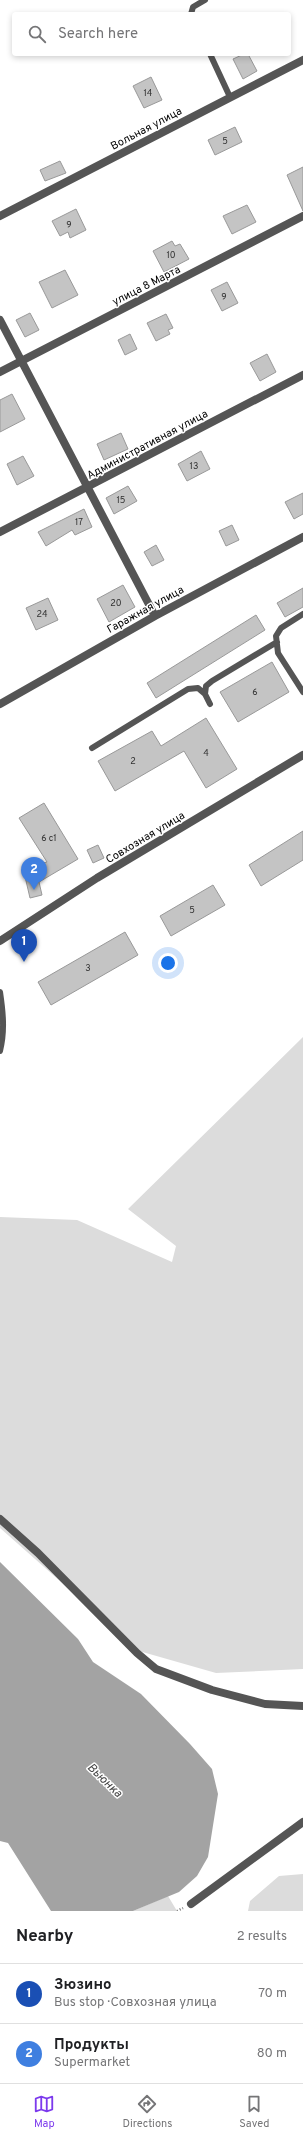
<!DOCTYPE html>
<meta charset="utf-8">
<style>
:root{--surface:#fff;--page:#f6f6f6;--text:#202124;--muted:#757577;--line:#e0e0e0;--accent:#7c3aed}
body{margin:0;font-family:Overpass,sans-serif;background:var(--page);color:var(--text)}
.you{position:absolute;left:168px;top:963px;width:14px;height:14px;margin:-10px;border:3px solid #fff;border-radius:50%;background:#1a73e8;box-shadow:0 0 0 6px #1a73e833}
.badge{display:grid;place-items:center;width:26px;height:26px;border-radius:50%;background:var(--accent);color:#fff;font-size:13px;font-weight:700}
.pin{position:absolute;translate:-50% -33px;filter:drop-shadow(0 1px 2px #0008)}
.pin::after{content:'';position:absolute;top:21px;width:14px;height:12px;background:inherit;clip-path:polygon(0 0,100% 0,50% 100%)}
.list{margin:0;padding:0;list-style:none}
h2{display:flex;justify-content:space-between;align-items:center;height:52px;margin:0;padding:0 16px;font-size:17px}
h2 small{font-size:13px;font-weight:400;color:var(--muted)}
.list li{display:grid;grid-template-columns:26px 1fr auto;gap:12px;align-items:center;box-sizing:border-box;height:60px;padding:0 16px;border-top:1px solid var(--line)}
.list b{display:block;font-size:15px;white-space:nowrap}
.list p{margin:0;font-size:13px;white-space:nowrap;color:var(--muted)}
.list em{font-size:13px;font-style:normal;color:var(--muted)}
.icon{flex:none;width:22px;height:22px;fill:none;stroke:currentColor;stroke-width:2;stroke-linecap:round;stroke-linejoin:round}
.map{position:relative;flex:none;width:303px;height:1911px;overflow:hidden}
.search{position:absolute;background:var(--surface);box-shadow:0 2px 6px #0003;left:12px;right:12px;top:12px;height:44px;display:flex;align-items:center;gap:10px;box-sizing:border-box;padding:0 14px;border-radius:4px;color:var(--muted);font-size:15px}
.sheet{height:172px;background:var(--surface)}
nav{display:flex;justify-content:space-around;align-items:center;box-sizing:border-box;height:56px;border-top:1px solid var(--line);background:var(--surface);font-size:11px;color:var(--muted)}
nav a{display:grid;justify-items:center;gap:2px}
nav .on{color:var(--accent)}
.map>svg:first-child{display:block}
.green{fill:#dcdcdc}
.water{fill:#a3a3a3}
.building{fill:#c4c4c4;stroke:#999}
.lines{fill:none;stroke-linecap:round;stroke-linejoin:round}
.path{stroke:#777;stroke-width:2.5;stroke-dasharray:1 2;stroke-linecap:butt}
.service{stroke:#555;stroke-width:6}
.minor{stroke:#555;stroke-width:8}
.tertiary{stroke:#555;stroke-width:8}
.labels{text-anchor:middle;stroke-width:3;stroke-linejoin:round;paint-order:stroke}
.number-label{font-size:9px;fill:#313131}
.street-label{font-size:11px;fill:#000;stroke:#fff}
.water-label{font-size:12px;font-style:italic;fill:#444;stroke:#fff}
</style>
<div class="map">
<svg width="303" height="1911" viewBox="0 0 303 1911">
<rect width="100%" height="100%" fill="#fff"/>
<path class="green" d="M303,1037V1669L216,1673L139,1651L0,1528V1217L77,1220L172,1262L176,1246L128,1209Z
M303,1874V1911H248L250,1901L279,1876Z
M168,1896L177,1911H133Z"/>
<path class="water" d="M0,1562L78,1639L93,1662L141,1694L190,1744L212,1769L218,1794L208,1857L197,1876L179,1892L133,1911H51L8,1843L0,1841Z"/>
<path class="building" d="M244,54H248L257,71L243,79L233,59Z
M151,77L162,100L144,108L133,86Z
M235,127L242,142L215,155L208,140Z
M60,161L66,173L45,181L40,170Z
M303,167V211L287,175Z
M247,205L256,222L232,234L223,216Z
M76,209L86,230L70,238L68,232L60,236L52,221Z
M172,241L175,246L180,244L189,259L164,272L153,251Z
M65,270L78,295L52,308L39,282Z
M227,282L238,303L222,311L211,290Z
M30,313L39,330L25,337L16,320Z
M166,314L173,328L168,330L170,334L156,341L147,323Z
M130,334L137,349L125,355L118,340Z
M267,354L276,372L260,381L250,363Z
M12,394L25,419L0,432V400Z
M121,433L128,449L104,460L97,444Z
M201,451L210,469L187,481L178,464Z
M23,456L34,476L17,485L7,464Z
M128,486L137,501L114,514L106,498Z
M303,493V514L294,519L285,502Z
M84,509L92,527L75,535L72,530L46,546L38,532Z
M232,525L239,540L226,546L219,531Z
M156,545L164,560L152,566L144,552Z
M123,585L135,607L109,622L97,599Z
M303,588V607L285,617L277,603Z
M48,598L58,620L36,630L26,608Z
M256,615L265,630L156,698L147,683Z
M272,662L289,692L238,722L220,692Z
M206,718L237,769L206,788L184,751L115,791L98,761L152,731L161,746Z
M44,803L78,859L39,882L42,895L30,898L23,868L47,862L19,818Z
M303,831V860L261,886L249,865Z
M98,845L104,858L93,863L87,850Z
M213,885L225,905L171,936L160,916Z
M125,932L138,955L51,1005L38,982Z"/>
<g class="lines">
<path class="path" d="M177,1911L183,1908"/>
<path class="service" d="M191,14L193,7L205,0
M210,54L230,97
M303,614L281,628L276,636L278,653L303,692
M205,694L206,686L212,681L277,642
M92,748L188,689L198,688L205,694L210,704
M0,992C3,1012 5,1031 0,1051"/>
<path class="minor" d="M0,216L303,60
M0,320L155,616
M0,372L303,216
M0,532L303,375
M0,704L155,616L303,537
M0,1519L38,1553L137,1653L156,1669L212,1690L265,1704L303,1706
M191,1904L303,1822"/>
<path class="tertiary" d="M0,941L97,878L303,755"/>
</g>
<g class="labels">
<g class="number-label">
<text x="148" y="96">14</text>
<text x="225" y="144">5</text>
<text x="69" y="228">9</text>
<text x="171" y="258">10</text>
<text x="224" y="300">9</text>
<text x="194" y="469">13</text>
<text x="121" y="503">15</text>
<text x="79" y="525">17</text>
<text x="116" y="606">20</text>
<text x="42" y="617">24</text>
<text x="255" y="695">6</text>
<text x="206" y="756">4</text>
<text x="133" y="764">2</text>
<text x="49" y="841">6 с1</text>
<text x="192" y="913">5</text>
<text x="88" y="971">3</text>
</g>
<g class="street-label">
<text transform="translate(146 128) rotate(-28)" y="4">Вольная улица</text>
<text transform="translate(146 285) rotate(-27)" y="4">улица 8 Марта</text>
<text transform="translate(147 444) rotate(-28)" y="4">Административная улица</text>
<text transform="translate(145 609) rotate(-29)" y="4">Гаражная улица</text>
<text transform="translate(145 837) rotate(-31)" y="4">Совхозная улица</text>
</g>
<g class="water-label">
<text transform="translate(105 1780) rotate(44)" y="4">Вьюнка</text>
</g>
</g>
</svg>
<div class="you"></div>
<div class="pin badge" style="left:24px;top:962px;background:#1a4fb4">1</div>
<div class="pin badge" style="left:34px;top:890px;background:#3f7fe0">2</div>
<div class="search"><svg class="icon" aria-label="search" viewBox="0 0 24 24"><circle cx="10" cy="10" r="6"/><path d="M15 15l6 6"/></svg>Search here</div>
</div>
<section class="sheet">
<h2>Nearby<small>2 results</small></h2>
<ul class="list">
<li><span class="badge" style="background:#1a4fb4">1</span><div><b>Зюзино</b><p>Bus stop · Совхозная улица</p></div><em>70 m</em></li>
<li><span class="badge" style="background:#3f7fe0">2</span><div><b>Продукты</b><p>Supermarket</p></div><em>80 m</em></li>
</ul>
</section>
<nav>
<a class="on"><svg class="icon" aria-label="map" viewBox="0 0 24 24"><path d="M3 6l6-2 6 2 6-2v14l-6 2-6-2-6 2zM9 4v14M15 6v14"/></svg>Map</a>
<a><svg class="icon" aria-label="directions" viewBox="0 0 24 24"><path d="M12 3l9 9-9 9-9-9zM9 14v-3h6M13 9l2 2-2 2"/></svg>Directions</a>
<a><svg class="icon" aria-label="saved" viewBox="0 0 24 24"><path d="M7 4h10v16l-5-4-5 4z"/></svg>Saved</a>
</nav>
